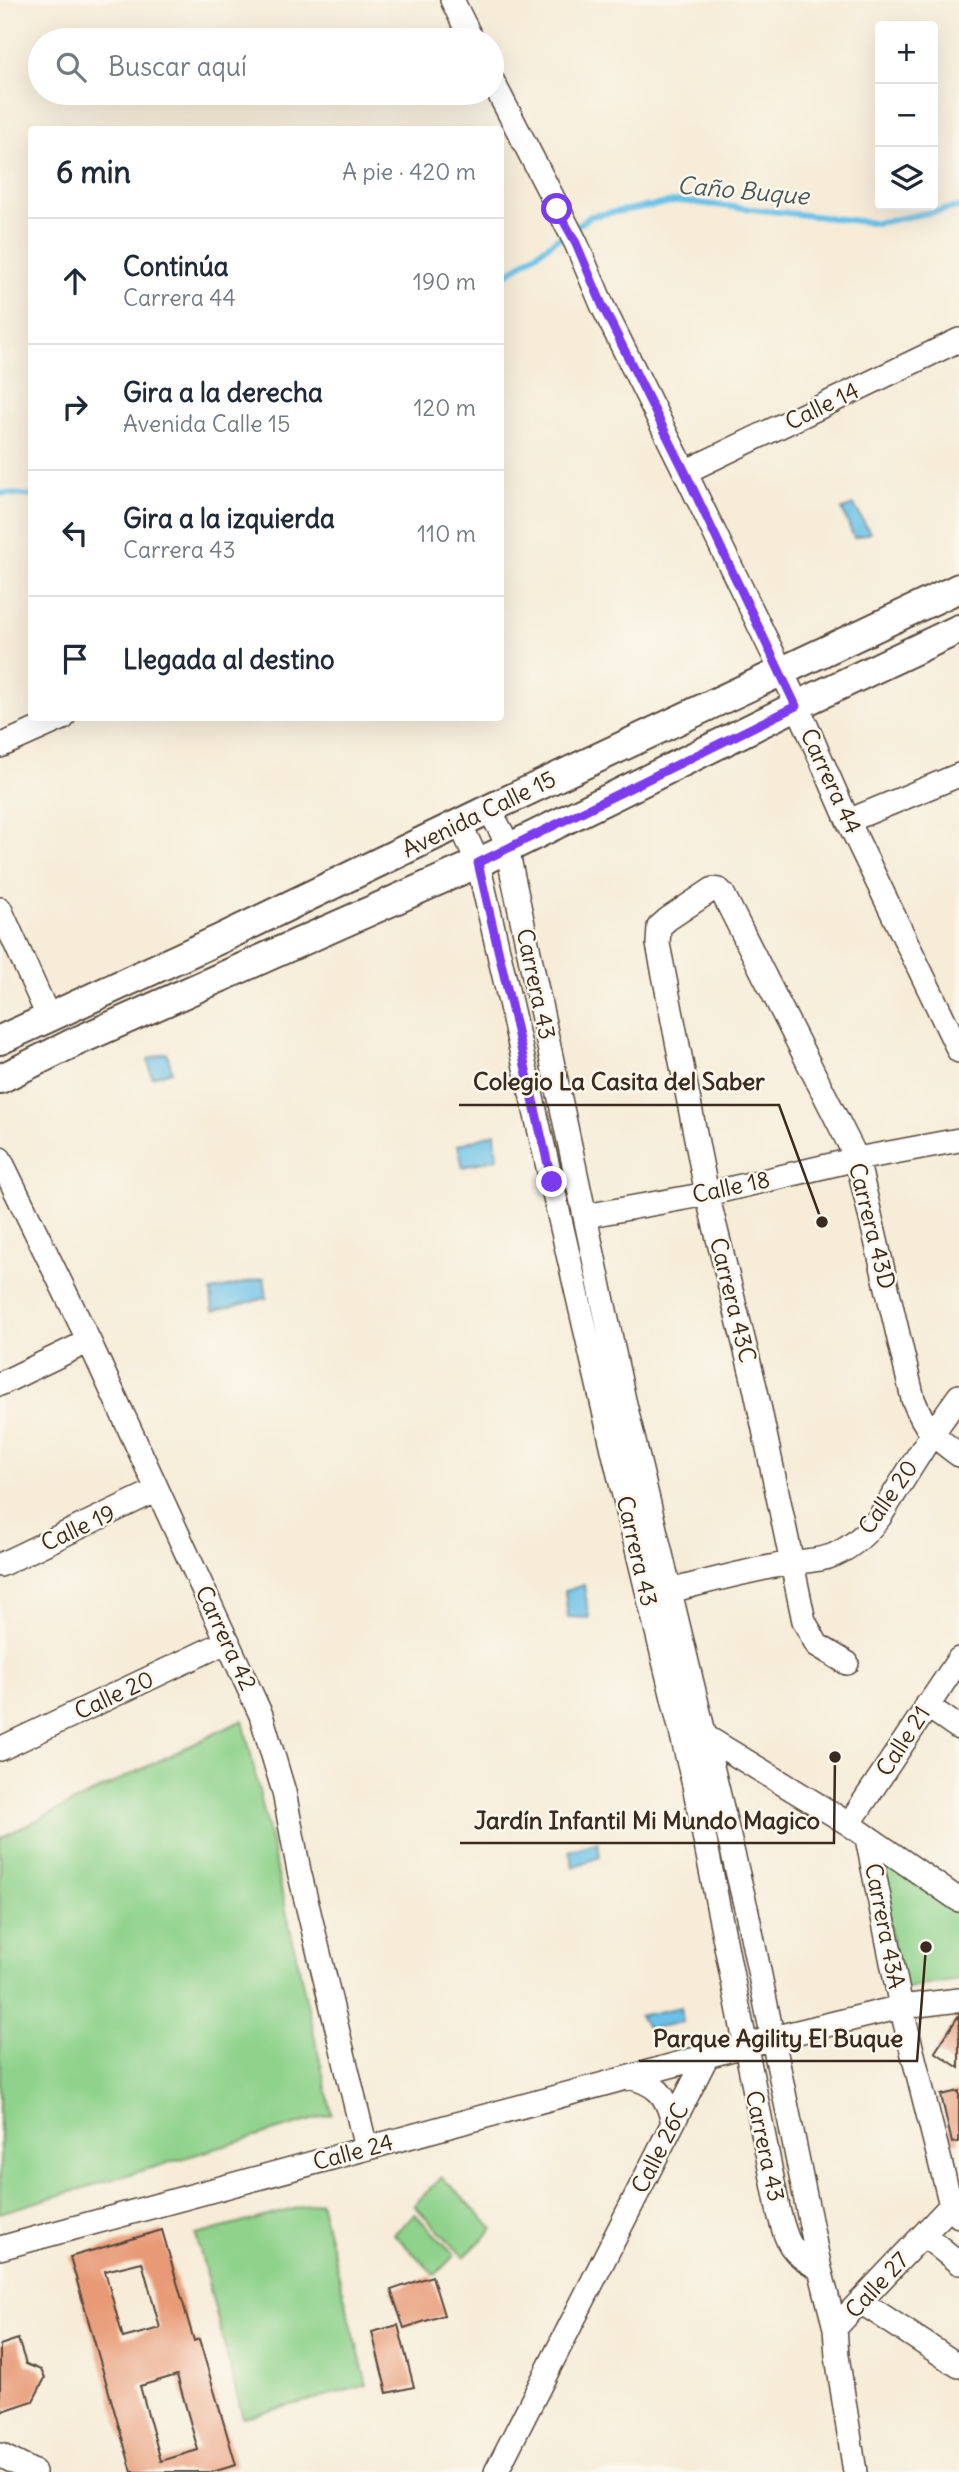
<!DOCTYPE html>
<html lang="es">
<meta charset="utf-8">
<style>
:root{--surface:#fff;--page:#f6f6f7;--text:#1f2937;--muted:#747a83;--line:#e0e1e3}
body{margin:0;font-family:Delius,sans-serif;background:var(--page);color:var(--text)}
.controls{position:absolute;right:21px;top:21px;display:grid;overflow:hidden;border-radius:7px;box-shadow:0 7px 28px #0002}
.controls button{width:63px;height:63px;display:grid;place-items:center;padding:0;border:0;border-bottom:2px solid var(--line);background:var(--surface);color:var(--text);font:35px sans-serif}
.stop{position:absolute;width:21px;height:21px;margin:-16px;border:5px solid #7c3aed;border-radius:50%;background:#fff}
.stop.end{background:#7c3aed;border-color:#fff;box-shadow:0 2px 7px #0008}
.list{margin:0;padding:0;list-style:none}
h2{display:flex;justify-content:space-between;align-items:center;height:91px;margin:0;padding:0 28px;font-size:30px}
h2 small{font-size:23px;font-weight:400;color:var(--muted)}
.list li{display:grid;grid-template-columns:46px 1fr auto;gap:21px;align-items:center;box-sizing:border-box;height:126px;padding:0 28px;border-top:2px solid var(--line)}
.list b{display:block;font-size:26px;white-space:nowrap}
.list p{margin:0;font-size:23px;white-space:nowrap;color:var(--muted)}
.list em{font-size:23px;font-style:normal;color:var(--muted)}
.icon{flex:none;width:38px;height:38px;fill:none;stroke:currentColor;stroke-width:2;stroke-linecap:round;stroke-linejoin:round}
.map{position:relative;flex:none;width:959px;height:2472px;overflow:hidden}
.search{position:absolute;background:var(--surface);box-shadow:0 7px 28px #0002;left:28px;top:28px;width:476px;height:77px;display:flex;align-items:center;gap:18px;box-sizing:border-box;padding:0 24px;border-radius:38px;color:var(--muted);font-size:26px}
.panel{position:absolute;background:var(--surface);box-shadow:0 7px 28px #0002;left:28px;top:126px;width:476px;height:595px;border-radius:7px}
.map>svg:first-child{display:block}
.green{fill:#8ed28b;stroke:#647e54;stroke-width:2}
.water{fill:#6bc1e8;stroke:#537683;stroke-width:2}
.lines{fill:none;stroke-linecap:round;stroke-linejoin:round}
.stream{stroke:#6bc1e8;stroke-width:6}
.building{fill:#e89a76;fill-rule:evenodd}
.minor-casing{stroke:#57473a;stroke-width:26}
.major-casing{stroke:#57473a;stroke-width:32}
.minor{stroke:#fff;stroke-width:23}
.major{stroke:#fff;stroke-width:28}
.route{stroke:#7c3aed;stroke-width:9}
.labels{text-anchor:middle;stroke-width:5;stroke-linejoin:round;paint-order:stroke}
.street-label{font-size:23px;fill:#3b2a1e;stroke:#fbf7ec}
.water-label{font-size:24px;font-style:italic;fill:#49575b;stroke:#fbf7ec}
.leader{fill:none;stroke:#3b2a1e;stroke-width:2.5}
.callout-dot{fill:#3b2a1e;stroke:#fbf7ec;stroke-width:2.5}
.callout-label{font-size:24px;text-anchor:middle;font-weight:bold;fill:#3b2a1e;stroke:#fbf7ec;stroke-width:5;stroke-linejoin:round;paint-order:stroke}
</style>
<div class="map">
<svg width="959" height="2472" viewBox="0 0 959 2472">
<rect width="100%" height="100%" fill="#fbf7ec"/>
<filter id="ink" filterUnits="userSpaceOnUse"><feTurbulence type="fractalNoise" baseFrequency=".0143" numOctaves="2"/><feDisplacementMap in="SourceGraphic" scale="14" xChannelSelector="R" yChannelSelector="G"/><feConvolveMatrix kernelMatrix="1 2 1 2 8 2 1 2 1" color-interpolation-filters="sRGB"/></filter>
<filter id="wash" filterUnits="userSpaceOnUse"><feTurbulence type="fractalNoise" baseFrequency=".00686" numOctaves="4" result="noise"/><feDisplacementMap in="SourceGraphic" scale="28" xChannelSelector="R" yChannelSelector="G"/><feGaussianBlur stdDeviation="1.57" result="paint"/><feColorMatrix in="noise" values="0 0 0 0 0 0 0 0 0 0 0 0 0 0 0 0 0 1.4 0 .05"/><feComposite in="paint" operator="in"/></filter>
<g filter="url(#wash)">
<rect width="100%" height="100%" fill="#f6ecd8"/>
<path class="green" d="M243,1720L332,2114L0,2213V1838Z
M879,1860L959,1914V1980L900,1989Z
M442,2177L493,2229L464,2257L414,2205Z
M320,2202L367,2385L243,2418L196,2235Z
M415,2214L455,2255L435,2275L394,2234Z"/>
<path class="water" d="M854,505L870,533L854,538L842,509Z
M167,1053L172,1071L152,1077L148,1059Z
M495,1133L497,1158L463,1167L458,1145Z
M264,1278L267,1298L213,1311L211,1291Z
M584,1585L589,1618L568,1617L565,1591Z
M598,1842L600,1857L573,1867L569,1851Z
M681,2007L683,2022L648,2029L639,2016Z"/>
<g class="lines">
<path class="stream" d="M573,228L591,216L680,201L876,223L959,207
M500,279L564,234
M0,493L32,496"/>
</g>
<g id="blocks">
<path class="building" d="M959,2015V2068L935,2052Z
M959,2091V2142L952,2143L941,2095Z
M162,2230L194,2341L199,2339L236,2465L212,2472H132L70,2257ZM142,2262L160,2328L123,2338L105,2271ZM177,2375L198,2450L161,2461L140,2386Z
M432,2276L444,2315L404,2328L391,2290Z
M398,2325L414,2387L387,2393L372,2332Z
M18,2339L26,2364L41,2370L45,2378L33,2401L3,2411L0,2402V2345Z"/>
</g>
</g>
<g filter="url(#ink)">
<use href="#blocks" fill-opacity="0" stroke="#57473a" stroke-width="2"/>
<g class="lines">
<g class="minor-casing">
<path id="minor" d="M452,0L472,40
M492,80L576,243L603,307L685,472L791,691L848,821L959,1051
M685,472L959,340
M0,746L63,718
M489,809L502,833L507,849L624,1400L747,1912L820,2269L835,2328L837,2356L855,2472
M848,821L959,775
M460,823L478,863L614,1454L694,1785L779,2213C788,2246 790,2252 820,2269
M0,909L48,1016
M0,1159L89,1341L261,1715L284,1792L299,1871L366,2148
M585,1216L707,1194L857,1159L959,1140
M0,1384L89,1341
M0,1565L157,1490
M670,1591C710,1581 750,1570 791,1563C807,1560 824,1561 838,1553C855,1545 867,1533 879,1518L932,1434L959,1396
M847,1663L817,1645L804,1621L756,1391L707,1194L658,944L659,927L668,919L713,889L719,890L723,894L857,1159L913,1399C926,1431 932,1435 959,1455
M926,1705L959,1728
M703,1735L849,1824L959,1900
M0,1749L228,1641
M849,1824L959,1659
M867,1838L901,2007L951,2205L959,2216
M629,2077C657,2084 666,2094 673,2122
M924,2235L959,2263
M0,2248L773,2038L901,2007L959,2000
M861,2302L959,2366
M835,2328L959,2197
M0,2455L34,2472
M496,2472L707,2056"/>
</g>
<g class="major-casing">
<path id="major" d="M0,1040L220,939L489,809L959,588
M0,1079L73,1043L478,863L796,706L959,629"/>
</g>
<use href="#minor" class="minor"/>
<use href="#major" class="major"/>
</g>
</g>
<g class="lines" filter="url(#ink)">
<path class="route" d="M552,1182L478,863L796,706L685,472L603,307L576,243L557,209"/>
</g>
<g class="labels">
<g class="street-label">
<text transform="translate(822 406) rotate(-26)" y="8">Calle 14</text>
<text transform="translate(831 781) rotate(65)" y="8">Carrera 44</text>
<text transform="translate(479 814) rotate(-26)" y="8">Avenida Calle 15</text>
<text transform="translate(536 984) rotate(78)" y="8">Carrera 43</text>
<text transform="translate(731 1187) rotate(-12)" y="8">Calle 18</text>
<text transform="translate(872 1226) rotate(76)" y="8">Carrera 43D</text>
<text transform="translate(733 1300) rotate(76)" y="8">Carrera 43C</text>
<text transform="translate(888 1497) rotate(-55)" y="8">Calle 20</text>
<text transform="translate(78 1528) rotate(-25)" y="8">Calle 19</text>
<text transform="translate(637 1551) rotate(77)" y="8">Carrera 43</text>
<text transform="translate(226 1638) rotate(65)" y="8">Carrera 42</text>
<text transform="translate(114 1695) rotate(-25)" y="8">Calle 20</text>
<text transform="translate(903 1741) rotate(-57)" y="8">Calle 21</text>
<text transform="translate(885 1926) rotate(79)" y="8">Carrera 43A</text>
<text transform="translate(765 2146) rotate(78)" y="8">Carrera 43</text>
<text transform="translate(660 2148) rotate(-63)" y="8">Calle 26C</text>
<text transform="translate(353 2152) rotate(-15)" y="8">Calle 24</text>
<text transform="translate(877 2285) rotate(-47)" y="8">Calle 27</text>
</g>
<g class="water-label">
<text transform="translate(743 191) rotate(5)" y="8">Caño Buque</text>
</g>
</g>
<path class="leader" d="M822 1222L779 1105H459M835 1757L834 1843H460M926 1947L917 2061H639"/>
<g class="callout-dot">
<circle cx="822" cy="1222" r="7"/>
<circle cx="835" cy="1757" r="7"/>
<circle cx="926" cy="1947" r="7"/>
</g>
<g class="callout-label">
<text x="619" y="1090">Colegio La Casita del Saber</text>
<text x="647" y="1829">Jardín Infantil Mi Mundo Magico</text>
<text x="778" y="2047">Parque Agility El Buque</text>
</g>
</svg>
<div class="controls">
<button>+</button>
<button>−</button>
<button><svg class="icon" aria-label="layers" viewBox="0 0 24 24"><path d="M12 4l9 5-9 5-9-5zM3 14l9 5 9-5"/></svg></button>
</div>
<div class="stop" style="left:557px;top:209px"></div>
<div class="stop end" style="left:552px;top:1182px"></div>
<div class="search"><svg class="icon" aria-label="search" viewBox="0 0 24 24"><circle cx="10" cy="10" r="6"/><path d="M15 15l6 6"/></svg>Buscar aquí</div>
<section class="panel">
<h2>6 min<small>A pie · 420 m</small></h2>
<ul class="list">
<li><svg class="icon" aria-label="ahead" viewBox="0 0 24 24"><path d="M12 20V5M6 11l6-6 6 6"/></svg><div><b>Continúa</b><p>Carrera 44</p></div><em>190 m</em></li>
<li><svg class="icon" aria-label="right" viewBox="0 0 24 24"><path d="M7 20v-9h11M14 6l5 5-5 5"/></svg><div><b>Gira a la derecha</b><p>Avenida Calle 15</p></div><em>120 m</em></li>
<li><svg class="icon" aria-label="left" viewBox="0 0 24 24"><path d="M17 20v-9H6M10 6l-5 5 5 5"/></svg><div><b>Gira a la izquierda</b><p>Carrera 43</p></div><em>110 m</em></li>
<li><svg class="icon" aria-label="arrive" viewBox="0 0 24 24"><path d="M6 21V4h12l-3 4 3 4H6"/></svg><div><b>Llegada al destino</b></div></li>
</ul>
</section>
</div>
